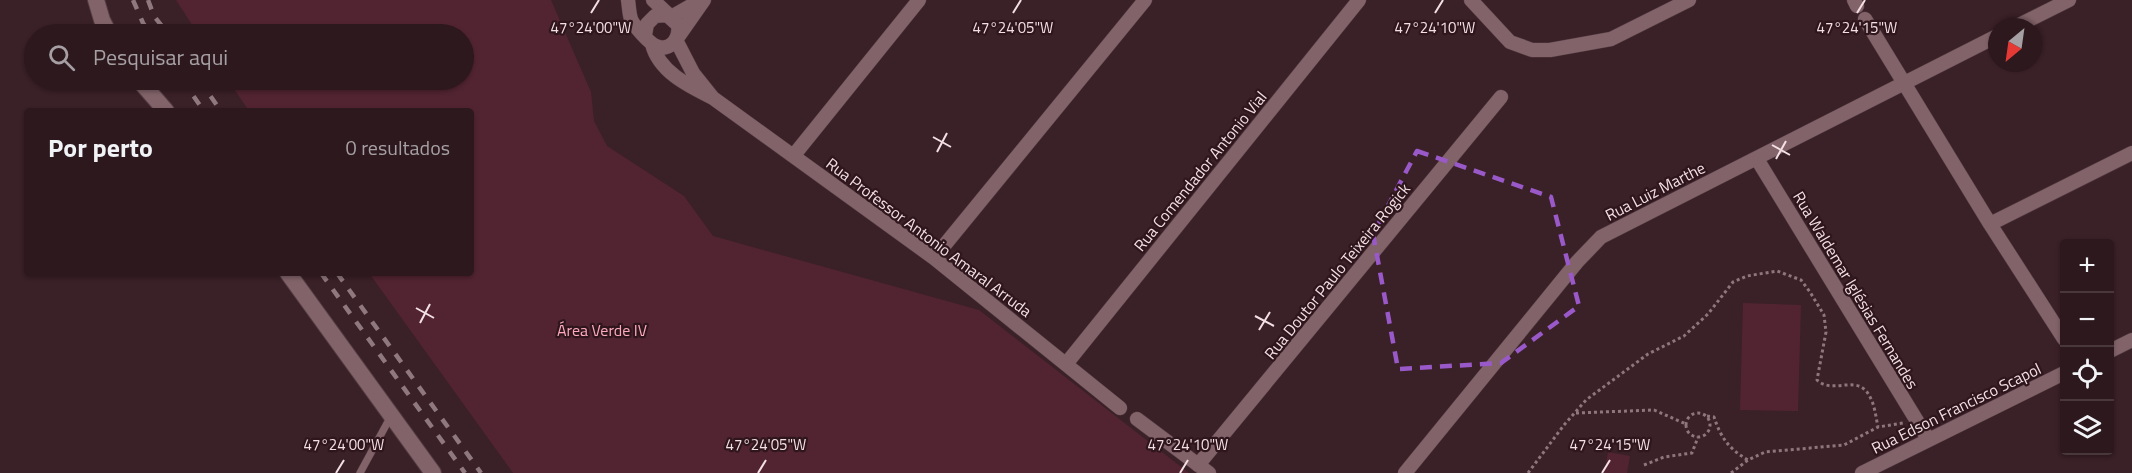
<!DOCTYPE html>
<html lang="pt">
<meta charset="utf-8">
<style>
:root{--surface:#2c181d;--page:#38252a;--text:#f1f3f6;--muted:#a6a0a4;--line:#48373b}
body{margin:0;font-family:"Titillium Web",sans-serif;background:var(--page);color:var(--text)}
.controls{position:absolute;right:18px;bottom:18px;display:grid;overflow:hidden;border-radius:6px;box-shadow:0 2px 4px #0004}
.controls button{width:54px;height:54px;display:grid;place-items:center;padding:0;border:0;border-bottom:2px solid var(--line);background:var(--surface);color:var(--text);font:30px sans-serif}
.compass{position:absolute;left:1988px;top:18px;width:54px;height:54px;border-radius:50%;background:var(--surface);box-shadow:0 2px 4px #0004;rotate:209deg}
.list{margin:0;padding:0;list-style:none}
h2{display:flex;justify-content:space-between;align-items:center;height:78px;margin:0;padding:0 24px;font-size:26px}
h2 small{font-size:20px;font-weight:400;color:var(--muted)}
.icon{flex:none;width:33px;height:33px;fill:none;stroke:currentColor;stroke-width:2;stroke-linecap:round;stroke-linejoin:round}
.map{position:relative;flex:none;width:2132px;height:473px;overflow:hidden}
.search{position:absolute;background:var(--surface);box-shadow:0 2px 4px #0004;left:24px;top:24px;width:450px;height:66px;display:flex;align-items:center;gap:15px;box-sizing:border-box;padding:0 21px;border-radius:33px;color:var(--muted);font-size:22px}
.panel{position:absolute;background:var(--surface);box-shadow:0 2px 4px #0004;left:24px;top:108px;width:450px;height:168px;border-radius:6px}
.map>svg:first-child{display:block}
.green{fill:#522432}
.lines{fill:none;stroke-linecap:round;stroke-linejoin:round}
.service-casing{stroke:#533d43;stroke-width:8}
.minor-casing{stroke:#533d43;stroke-width:15}
.tertiary-casing{stroke:#533d43;stroke-width:18}
.path{stroke:#8e777c;stroke-width:3;stroke-dasharray:3 3;stroke-linecap:butt}
.service{stroke:#82636a;stroke-width:7}
.minor{stroke:#82636a;stroke-width:14}
.tertiary{stroke:#82636a;stroke-width:16}
.rail{stroke:#8f787e;stroke-width:4.5;stroke-dasharray:10 10;stroke-linecap:butt}
.marked{fill:none;stroke:#9959c8;stroke-width:4.5;stroke-dasharray:12 8;stroke-linejoin:round}
.ticks{fill:none;stroke:#f3e0e4;stroke-width:2}
.labels{text-anchor:middle;stroke-width:4.5;stroke-linejoin:round;paint-order:stroke}
.street-label{font-size:16px;fill:#f3e0e4;stroke:#2f161d}
.park-label{font-size:16px;fill:#fea9be;stroke:#2f161d}
.ticks-label{font-size:15px;text-anchor:middle;fill:#f3e0e4;stroke:#2f161d;stroke-width:4.5;stroke-linejoin:round;paint-order:stroke}
</style>
<div class="map">
<svg width="2132" height="473" viewBox="0 0 2132 473">
<rect width="100%" height="100%" fill="#3a2027"/>
<path class="green" d="M176,0H551L591,92L594,121L607,146L684,196L713,236L979,310L1189,473H513L369,273H471V111H249L228,80H464V34H198Z
M1743,303L1801,305L1798,411L1740,410Z
M1608,452L1630,456L1627,473H1604Z"/>
<g class="lines">
<g class="service-casing">
<path id="service" d="M360,473L391,416"/>
</g>
<g class="minor-casing">
<path id="minor" d="M628,0C629,6 629,13 631,19C633,25 650,44 656,46C671,52 680,38 678,25L667,15L655,16L647,24L645,35
M653,0L671,17L701,0
M1471,0L1510,42L1532,50H1550L1611,39L1689,0
M1854,0L1857,6
M1865,19L1990,224L2064,339
M2015,27L2069,0
M652,44C659,72 689,86 713,98L693,73L676,40L704,0
M713,98L934,258L1120,408
M794,155L919,0
M1757,159L1928,439
M1990,224L2132,153
M934,258L1145,0
M2110,351L2132,340
M1066,364L1359,0
M1137,419L1209,473
M1198,465L1501,97
M1405,473L1577,262L1601,237L1997,36
M1862,473L2064,373"/>
</g>
<g class="tertiary-casing">
<path id="tertiary" d="M96,0L102,20L109,34
M139,80L166,111
M288,273L433,473"/>
</g>
<path class="path" d="M1576,413L1654,410L1686,424
M1686 425a12 12 0 1 1 24 0a12 12 0 1 1-24 0Z
M1707,416L1714,417C1721,438 1729,449 1748,460
M1644,465L1664,457L1692,453L1698,437
M1528,473L1564,425L1586,400L1648,354L1684,336L1708,314L1733,282L1747,276L1777,271L1801,280L1810,292L1824,315L1826,332L1817,380C1834,396 1859,371 1871,399C1875,407 1876,418 1878,427
M1731,473L1748,460L1765,452L1844,445L1878,427L1903,423"/>
<use href="#service" class="service"/>
<use href="#minor" class="minor"/>
<use href="#tertiary" class="tertiary"/>
<path class="rail" d="M133,0L143,23L151,34
M148,0L154,16L168,34
M182,80L204,111
M199,80L221,111
M321,273L465,473
M337,273L481,473"/>
</g>
<path class="marked" d="M1417,151L1551,197L1579,306L1501,363L1398,369L1373,234Z"/>
<path class="ticks" d="M591,13L599,0M1013,13L1021,0M1435,13L1443,0M1857,13L1865,0M933,137L951,147M1772,145L1790,155M937,152L947,133M1776,159L1786,141M416,308L434,318M1255,316L1274,326M420,323L430,304M1259,330L1270,312M336,473L344,460M758,473L766,460M1180,473L1188,460M1602,473L1610,460"/>
<g class="labels">
<g class="street-label">
<text transform="translate(1200 171) rotate(-51)" y="6">Rua Comendador Antonio Vial</text>
<text transform="translate(1655 191) rotate(-27)" y="6">Rua Luiz Marthe</text>
<text transform="translate(929 237) rotate(37)" y="6">Rua Professor Antonio Amaral Arruda</text>
<text transform="translate(1337 271) rotate(-51)" y="6">Rua Doutor Paulo Teixeira Rogick</text>
<text transform="translate(1856 290) rotate(59)" y="6">Rua Waldemar Iglésias Fernandes</text>
<text transform="translate(1956 408) rotate(-26)" y="6">Rua Edson Francisco Scapol</text>
</g>
<g class="park-label">
<text x="602" y="336">Área Verde IV</text>
</g>
</g>
<g class="ticks-label">
<text x="591" y="33">47°24'00"W</text>
<text x="1013" y="33">47°24'05"W</text>
<text x="1435" y="33">47°24'10"W</text>
<text x="1857" y="33">47°24'15"W</text>
<text x="344" y="450">47°24'00"W</text>
<text x="766" y="450">47°24'05"W</text>
<text x="1188" y="450">47°24'10"W</text>
<text x="1610" y="450">47°24'15"W</text>
</g>
</svg>
<div class="controls">
<button>+</button>
<button>−</button>
<button><svg class="icon" aria-label="locate" viewBox="0 0 24 24"><circle cx="12" cy="12" r="6"/><path d="M12 2v4M12 18v4M2 12h4M18 12h4"/></svg></button>
<button><svg class="icon" aria-label="layers" viewBox="0 0 24 24"><path d="M12 4l9 5-9 5-9-5zM3 14l9 5 9-5"/></svg></button>
</div>
<svg class="compass" viewBox="-18 -18 36 36"><path d="M0-13l5 13h-10z" fill="#e53935"/><path d="M0 13l5-13h-10z" fill="#a6a0a4"/></svg>
<div class="search"><svg class="icon" aria-label="search" viewBox="0 0 24 24"><circle cx="10" cy="10" r="6"/><path d="M15 15l6 6"/></svg>Pesquisar aqui</div>
<section class="panel">
<h2>Por perto<small>0 resultados</small></h2>
<ul class="list">
</ul>
</section>
</div>
